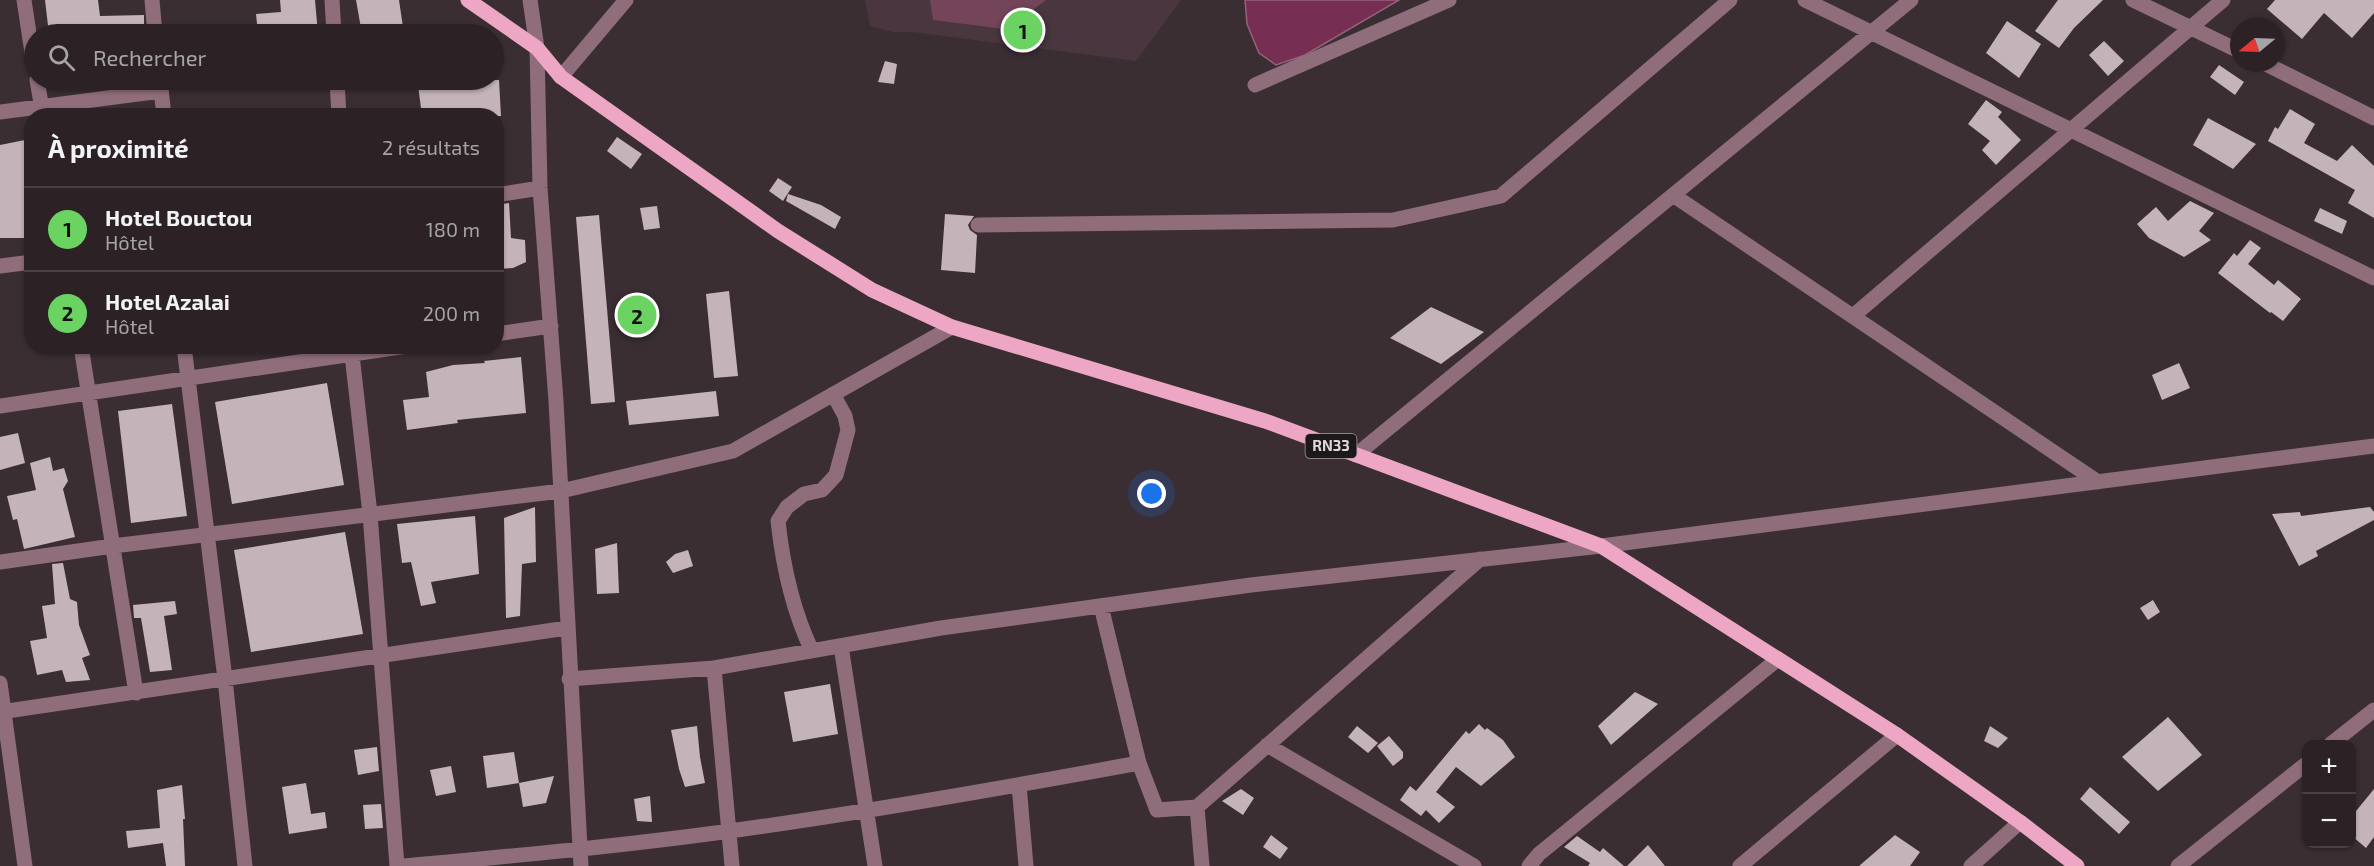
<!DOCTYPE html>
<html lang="fr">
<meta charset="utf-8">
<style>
:root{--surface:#2c2226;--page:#382f32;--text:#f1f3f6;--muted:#a6a4a7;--line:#483f43;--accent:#6bd362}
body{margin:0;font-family:"Exo 2",sans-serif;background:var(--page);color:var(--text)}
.controls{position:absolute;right:18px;bottom:18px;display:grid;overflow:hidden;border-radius:12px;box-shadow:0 2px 4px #0004}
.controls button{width:54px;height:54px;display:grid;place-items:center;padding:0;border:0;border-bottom:2px solid var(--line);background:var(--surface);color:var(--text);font:30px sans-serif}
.compass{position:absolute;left:2230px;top:18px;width:54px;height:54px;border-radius:50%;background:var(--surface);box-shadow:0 2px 4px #0004;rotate:251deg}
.you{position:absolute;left:1152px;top:494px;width:21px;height:21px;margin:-15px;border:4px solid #fff;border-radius:50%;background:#1a73e8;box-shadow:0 0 0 9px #1a73e833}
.badge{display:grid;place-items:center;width:39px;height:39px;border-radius:50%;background:var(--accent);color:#111;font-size:20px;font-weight:700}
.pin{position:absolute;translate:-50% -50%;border:3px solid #fff;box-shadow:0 2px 6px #0006}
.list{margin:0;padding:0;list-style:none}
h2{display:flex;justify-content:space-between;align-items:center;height:78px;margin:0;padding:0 24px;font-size:26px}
h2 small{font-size:20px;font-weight:400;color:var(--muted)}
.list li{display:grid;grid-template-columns:39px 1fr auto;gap:18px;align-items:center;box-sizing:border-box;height:84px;padding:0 24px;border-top:2px solid var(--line)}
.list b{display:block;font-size:22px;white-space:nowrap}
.list p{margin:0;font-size:20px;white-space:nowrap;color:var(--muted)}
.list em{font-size:20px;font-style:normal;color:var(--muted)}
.icon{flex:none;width:33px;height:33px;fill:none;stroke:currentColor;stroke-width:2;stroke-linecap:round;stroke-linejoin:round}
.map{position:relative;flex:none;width:2374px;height:866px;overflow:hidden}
.search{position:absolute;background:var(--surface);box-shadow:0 2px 4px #0004;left:24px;top:24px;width:480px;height:66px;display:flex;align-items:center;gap:15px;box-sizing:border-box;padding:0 21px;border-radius:33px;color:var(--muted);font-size:22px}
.panel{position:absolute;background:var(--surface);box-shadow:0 2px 4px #0004;left:24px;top:108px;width:480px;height:246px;border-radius:24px}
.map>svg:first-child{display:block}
.built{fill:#49363e}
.green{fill:#744459}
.water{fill:#762f52;stroke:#96617b;stroke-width:1.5}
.building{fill:#c4b4ba}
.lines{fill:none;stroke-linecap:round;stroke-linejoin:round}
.minor{stroke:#8f6d7b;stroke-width:15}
.major{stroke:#eda6c4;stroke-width:15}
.labels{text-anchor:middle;stroke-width:6;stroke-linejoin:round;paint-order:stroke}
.shield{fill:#1d181a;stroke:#a59ea0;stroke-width:1.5}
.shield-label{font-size:15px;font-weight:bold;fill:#dfd7da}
</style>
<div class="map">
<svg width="2374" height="866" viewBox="0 0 2374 866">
<rect width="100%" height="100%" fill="#3a2e33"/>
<path class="built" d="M865,0H1181L1136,61L913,32H893L870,26Z"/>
<path class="green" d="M930,0H1046L1034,9L1031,21L1021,31L933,20Z"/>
<path class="water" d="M1245,0H1399L1305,55L1276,65L1259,53L1247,24Z"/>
<path class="building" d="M45,0H98L100,16L144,15V25L102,34H49Z
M280,0H315L318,34H258L256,14L281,12Z
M356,0H399L404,34H362Z
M2058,0H2103L2074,28L2059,48L2035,31Z
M2275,0H2374V13L2352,38L2324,13L2302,39L2267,9Z
M2007,21L2041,44L2019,78L1986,53Z
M2104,41L2124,61L2108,76L2089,55Z
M885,61L897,64L894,84L878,82Z
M2219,65L2244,82L2235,95L2210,77Z
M434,80H499L501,116H422L418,85L435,86Z
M1986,100L2002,112L1998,117L2021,140L1996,165L1982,150L1990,141L1968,124Z
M2290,109L2315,124L2304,143L2337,161L2352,145L2374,166V218L2348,203L2355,190L2268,141L2275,127L2278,129Z
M2208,118L2256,144L2233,169L2193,145Z
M617,137L642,154L631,169L607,151Z
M25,140L32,194V238H0V145Z
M778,178L792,187L783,201L769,191Z
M788,194L821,205L841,217L835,229L786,201Z
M2190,201L2214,213L2199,231L2211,240L2184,257L2149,238L2137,224L2156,207L2168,221Z
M509,203L511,238L525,240L526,262L513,268L496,269V205Z
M657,206L660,228L644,230L640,208Z
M2320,208L2347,221L2342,234L2314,221Z
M945,214L974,216L968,225L970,230L977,235L975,273L941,270Z
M599,215L615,402L591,404L576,217Z
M2250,240L2261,248L2248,264L2274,285L2278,280L2301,299L2283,321L2271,312L2270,313L2218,273L2234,253L2237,256Z
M729,291L738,376L714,378L706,294Z
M1431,307L1484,332L1441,364L1390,338Z
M521,357L526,413L457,420L458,423L407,430L403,400L429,397L426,372L453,365L485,363L484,361Z
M2179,363L2190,388L2162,400L2152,375Z
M327,383L344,485L232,504L215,402Z
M716,391L719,416L629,425L626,401Z
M172,404L187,516L131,523L118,411Z
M18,433L25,463L0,470V437Z
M50,457L53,471L64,468L68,481L63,489L75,537L24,549L17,519L13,520L7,496L36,490L30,463Z
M535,507L536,562L522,564L520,616L506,618L504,518Z
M2370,507L2374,512V520L2316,551L2318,556L2299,566L2272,514L2300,512L2301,516Z
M475,516L479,574L431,582L436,603L421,606L411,562L402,563L397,524Z
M345,532L363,634L251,652L234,550Z
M617,543L619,593L597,594L595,549Z
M688,550L693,566L673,573L666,562L675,554Z
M63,563L70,599L77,602L79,625L90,655L82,658L90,680L66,682L62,670L37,675L30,641L47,638L42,606L55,604L52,564Z
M2153,600L2160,612L2148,620L2140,608Z
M175,601L177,614L164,616L172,670L150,672L141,618H134L133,605Z
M830,684L838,734L793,742L784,692Z
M1635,692L1658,704L1611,745L1598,726Z
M2168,717L2202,755L2158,791L2122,757Z
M1479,724L1485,730L1487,728L1503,740L1515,757L1481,786L1456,767L1436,792L1455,807L1439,823L1426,810L1421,816L1400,800L1410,786L1416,791L1466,731L1469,734Z
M697,726L700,757L705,783L685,787L679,769L671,730Z
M1357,726L1378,743L1368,753L1348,737Z
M1990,726L2008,738L1998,748L1984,741Z
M1389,736L1403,752V758L1393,766L1377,746Z
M377,747L379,771L358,775L354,750Z
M514,752L519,783L487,788L483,756Z
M451,766L456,792L436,796L430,770Z
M554,776L546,803L523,807L519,783Z
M306,783L311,814L325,812L327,828L289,834L282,787Z
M182,785L185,819H183L185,866H166L163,843L128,848L126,831L160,828L157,790Z
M2090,787L2130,822L2119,834L2080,799Z
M1241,789L1254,798L1243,815L1222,801Z
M2374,789V837L2366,848L2352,836V816Z
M650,796L652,822L637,821L634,799Z
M381,804L383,828L365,829L363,805Z
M1271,835L1288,848L1280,859L1263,847Z
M1895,835L1920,852L1910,866H1859Z
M1577,836L1600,852L1603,848L1624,866H1588L1590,863L1564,847Z
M1648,845L1665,866H1627Z"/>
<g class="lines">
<path class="minor" d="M24,0L34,66
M152,0L155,34
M332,0L334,34
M530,0L537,48L540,188L556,401L581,866
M1805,0L2374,278
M2133,0L2239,51
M2264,63L2374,118
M561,77L626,0
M37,80L43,115
M160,80L164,116
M337,80L339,116
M1255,85L1449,0
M0,112L161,91
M496,195L540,188
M1673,195L2098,482
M978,225L1393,220L1501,196L1730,0
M0,266L32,262
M1853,316L2223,0
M496,334L551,326
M81,346L136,693
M184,346L225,679L245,866
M351,346L370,514L397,866
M0,406L407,346
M1356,455L1911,0
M0,562L113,546L561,491L733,451L952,327
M1101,606L1139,763L1157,810L1197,807L1480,559
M841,646L875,866
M812,651C792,609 783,567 778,521L787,507L804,494L822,490L836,475L848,430L845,416L833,394
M714,668L732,866
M569,679L714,668L941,628L1251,585L1601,546L2374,446
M0,683L25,866
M0,712L567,628
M2331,744L2374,710
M1267,745L1474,866
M1019,785L1026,866
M1197,807L1202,866
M404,866C513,856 622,846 730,831C867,812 1003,788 1139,763
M1529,866L1539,854L1778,659
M1740,866L1897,735
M1971,866L2020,822
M2178,866L2306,764"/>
<path class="major" d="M468,0L537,48L561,77L778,231L872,290L952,327L1265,421L1601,546L1897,735L2020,822L2077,866"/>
</g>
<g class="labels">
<rect class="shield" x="1305.5" y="434" width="51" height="24" rx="4.5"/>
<g class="shield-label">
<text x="1331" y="451">RN33</text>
</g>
</g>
</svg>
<div class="controls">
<button>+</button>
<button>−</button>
</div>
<svg class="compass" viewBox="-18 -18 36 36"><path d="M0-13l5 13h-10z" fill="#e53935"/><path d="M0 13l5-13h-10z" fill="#a6a4a7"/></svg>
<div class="you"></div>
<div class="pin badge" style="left:1023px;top:30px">1</div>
<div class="pin badge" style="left:637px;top:315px">2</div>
<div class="search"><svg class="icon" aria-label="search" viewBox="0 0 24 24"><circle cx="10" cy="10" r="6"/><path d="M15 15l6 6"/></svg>Rechercher</div>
<section class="panel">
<h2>À proximité<small>2 résultats</small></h2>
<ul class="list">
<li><span class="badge">1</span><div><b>Hotel Bouctou</b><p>Hôtel</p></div><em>180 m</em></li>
<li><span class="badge">2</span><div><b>Hotel Azalai</b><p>Hôtel</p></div><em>200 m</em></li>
</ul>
</section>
</div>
